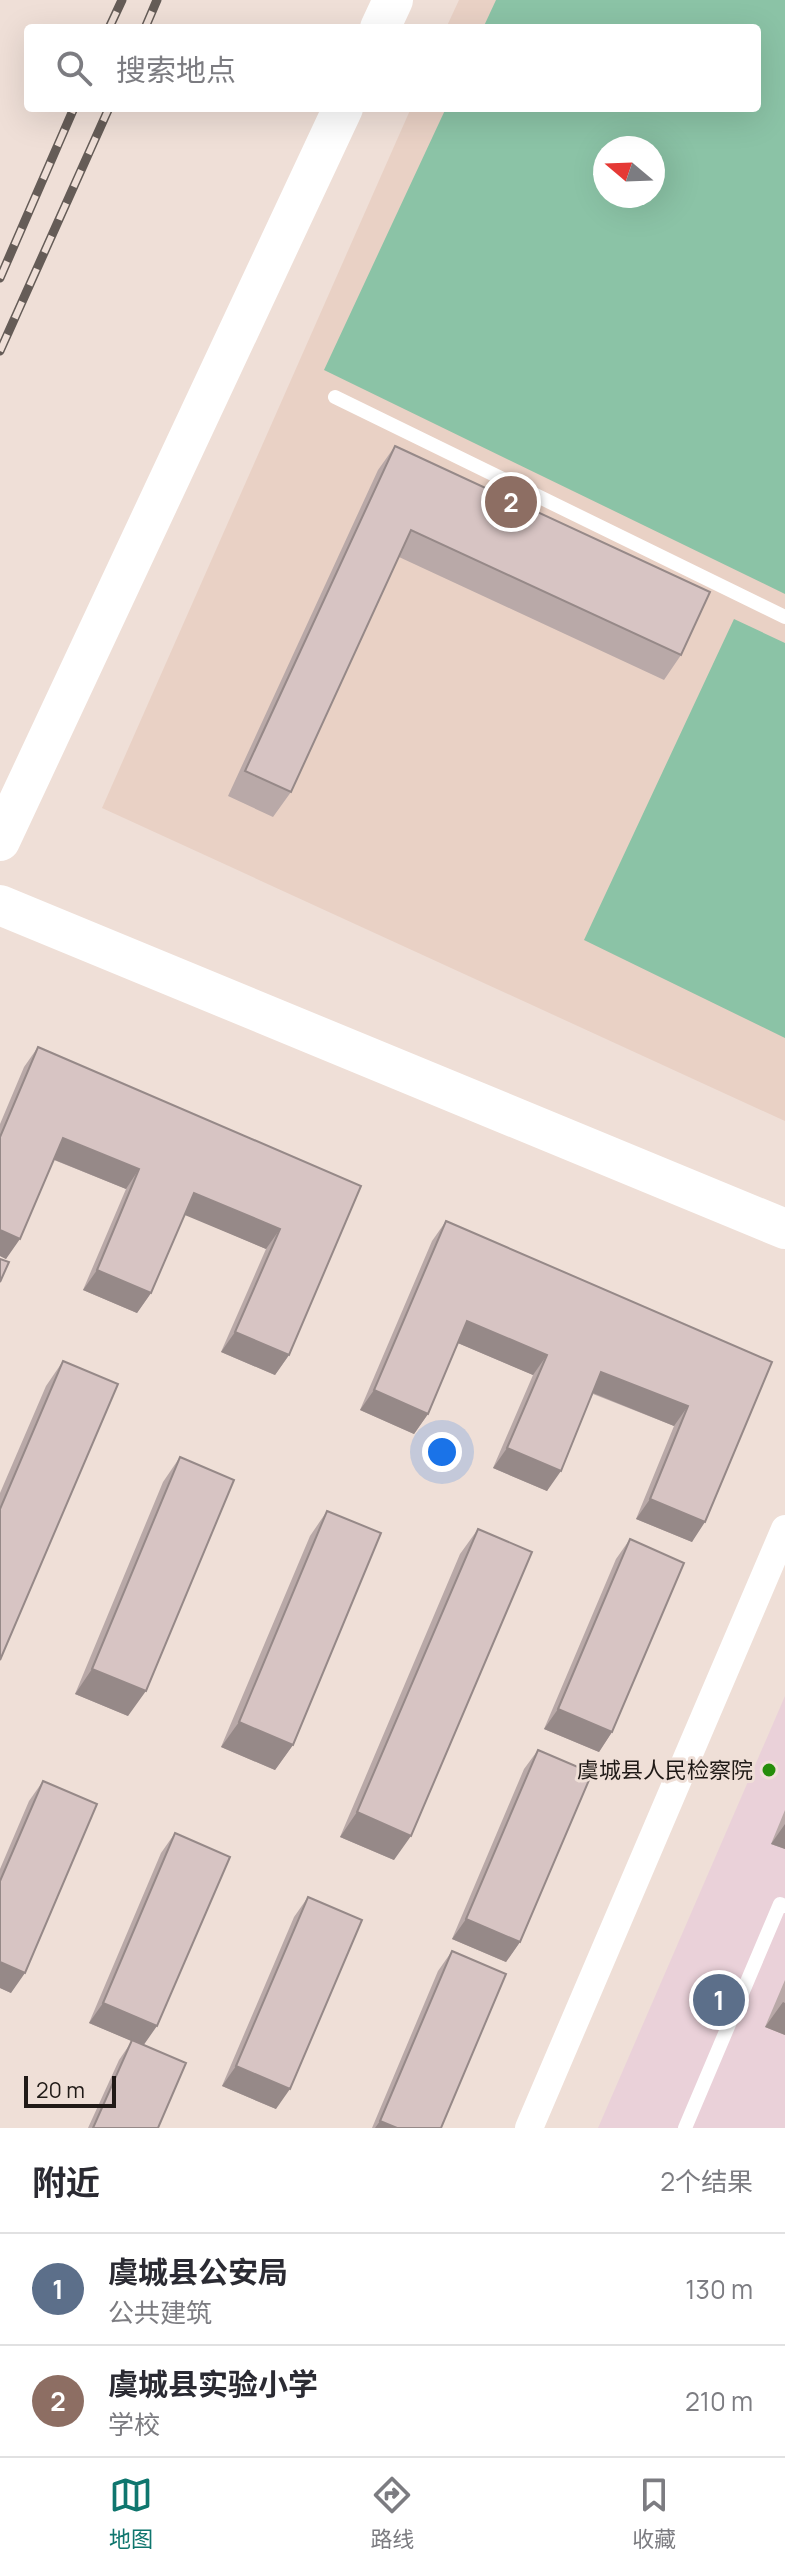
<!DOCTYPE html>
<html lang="zh">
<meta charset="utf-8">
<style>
:root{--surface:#fff;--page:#f2f2f3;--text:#2b2b33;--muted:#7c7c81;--line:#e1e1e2;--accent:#0f766e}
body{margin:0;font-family:Manrope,"Noto Sans SC",sans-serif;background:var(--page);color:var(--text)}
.compass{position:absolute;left:593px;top:136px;width:72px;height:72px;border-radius:50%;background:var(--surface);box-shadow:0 8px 32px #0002;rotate:289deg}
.scale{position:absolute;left:24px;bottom:20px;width:92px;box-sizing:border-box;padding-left:8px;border:4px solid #201a17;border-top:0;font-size:22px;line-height:28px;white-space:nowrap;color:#201a17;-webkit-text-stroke:6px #efdfd7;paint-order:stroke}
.you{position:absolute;left:442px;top:1452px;width:28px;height:28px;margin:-20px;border:6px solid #fff;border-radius:50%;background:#1a73e8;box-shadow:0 0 0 12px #1a73e833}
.badge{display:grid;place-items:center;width:52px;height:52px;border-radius:50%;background:var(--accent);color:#fff;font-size:26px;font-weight:700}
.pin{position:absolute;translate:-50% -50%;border:4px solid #fff;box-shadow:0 2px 8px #0006}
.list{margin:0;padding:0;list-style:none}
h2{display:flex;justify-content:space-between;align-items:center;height:104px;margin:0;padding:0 32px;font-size:34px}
h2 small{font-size:26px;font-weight:400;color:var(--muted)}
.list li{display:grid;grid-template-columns:52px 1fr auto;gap:24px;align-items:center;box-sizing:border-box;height:112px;padding:0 32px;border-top:2px solid var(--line)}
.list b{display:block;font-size:30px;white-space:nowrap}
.list p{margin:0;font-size:26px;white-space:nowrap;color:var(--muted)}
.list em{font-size:26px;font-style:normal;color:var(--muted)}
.icon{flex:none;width:44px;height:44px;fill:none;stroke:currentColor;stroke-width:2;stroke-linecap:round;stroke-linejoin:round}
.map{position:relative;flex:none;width:785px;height:2128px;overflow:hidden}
.search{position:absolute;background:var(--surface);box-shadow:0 8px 32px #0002;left:24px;right:24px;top:24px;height:88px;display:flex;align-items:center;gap:20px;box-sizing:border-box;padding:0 28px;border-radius:8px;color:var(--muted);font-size:30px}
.sheet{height:328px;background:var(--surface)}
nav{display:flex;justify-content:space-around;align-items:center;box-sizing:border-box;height:112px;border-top:2px solid var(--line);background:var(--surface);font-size:22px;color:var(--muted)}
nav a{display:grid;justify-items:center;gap:4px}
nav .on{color:var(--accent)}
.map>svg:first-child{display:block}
.commercial{fill:#ead1d9}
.built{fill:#e9d1c5;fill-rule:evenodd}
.green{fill:#8bc3a6;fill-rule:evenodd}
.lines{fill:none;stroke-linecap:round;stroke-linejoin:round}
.lane{stroke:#fff;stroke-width:14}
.street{stroke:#fff;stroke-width:28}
.secondary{stroke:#fff;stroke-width:40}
.rail-casing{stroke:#655c57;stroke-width:9}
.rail{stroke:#efdfd7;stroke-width:6;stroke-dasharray:18;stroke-linecap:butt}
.wall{fill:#b9a9a8}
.shaded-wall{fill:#968988}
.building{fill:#d7c4c3;stroke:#968988;stroke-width:2}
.poi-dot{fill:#258d0a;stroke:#efdfd7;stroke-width:3}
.labels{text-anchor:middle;stroke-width:6;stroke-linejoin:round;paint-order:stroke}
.poi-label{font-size:22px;fill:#201a17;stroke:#efdfd7;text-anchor:end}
</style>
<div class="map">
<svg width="785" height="2128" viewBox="0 0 785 2128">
<rect width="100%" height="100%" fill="#efdfd7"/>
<path class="commercial" d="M785,1696V2128H598L721,1844Z"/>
<path class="built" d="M459,0H785V1121L102,808L411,108H757V28H446ZM605,148H653V196H605Z"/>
<path class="green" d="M496,0H785V594L324,370L446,108H757V28H483ZM605,148H653V196H605Z
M734,619L785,643V1038L584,940Z"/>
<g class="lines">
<path class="lane" d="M335,397L785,617
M685,2128L780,1904L785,1906"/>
<path class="street" d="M529,2128L785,1529"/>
<path class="secondary" d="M380,28L393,0
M0,841L343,108
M0,905L785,1229"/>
<g class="rail-casing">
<path id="rail" d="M109,28L122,0
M145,28L157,0
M0,278L74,108
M0,351L109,108"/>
</g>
<use href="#rail" class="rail"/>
</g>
<path class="wall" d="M395,446L681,655L664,680L399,557L291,792L273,817L228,796L378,470Z
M38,1047L361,1186L289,1355L275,1375L221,1352L266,1249L185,1214L151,1293L137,1313L83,1290L126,1189L54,1160L6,1259L0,1256V1124L24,1067Z
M446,1221L772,1362L692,1542L636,1519L674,1426L593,1394L547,1491L493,1468L533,1375L458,1343L428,1414L414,1434L360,1410L432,1241Z
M63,1361L0,1660V1493L46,1386Z
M180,1457L128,1716L75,1694L163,1482Z
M327,1511L293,1745L275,1770L221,1747L310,1536Z
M478,1529L394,1860L340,1837L460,1554Z
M630,1539L612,1732L599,1752L544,1729L616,1559Z
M538,1750L520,1942L506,1962L452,1939L524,1769Z
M43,1781L11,1993L0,1988V1869L29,1801Z
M785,1810V1849L771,1844Z
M175,1833L144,2045L158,2128H88L119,2060L132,2041L89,2023L161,1853Z
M308,1897L276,2109L222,2086L294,1917Z
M452,1951L441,2128H372L438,1971Z
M785,1980V2035L765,2027Z"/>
<path class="shaded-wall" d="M63,1138L139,1169L126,1189L50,1158Z
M194,1193L280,1229L266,1249L180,1213Z
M0,1230L20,1239L6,1259L0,1256Z
M97,1270L151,1293L137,1313L83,1290Z
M467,1321L547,1355L533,1375L453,1341Z
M235,1332L289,1355L275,1375L221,1352Z
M601,1372L688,1406L674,1426L588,1391Z
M374,1390L428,1414L414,1434L360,1410Z
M507,1448L561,1471L547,1491L493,1468Z
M650,1499L705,1522L692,1542L636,1519Z
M92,1669L146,1691L128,1716L75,1694Z
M558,1709L612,1732L599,1752L544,1729Z
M239,1722L293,1745L275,1770L221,1747Z
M357,1812L411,1836L394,1860L340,1837Z
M785,1824V1849L771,1844Z
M466,1919L520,1942L506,1962L452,1939Z
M0,1962L25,1973L11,1993L0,1988Z
M783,2002L785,2003V2035L765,2027Z
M103,2003L157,2026L143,2046L89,2023Z
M236,2066L290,2089L276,2109L222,2086Z
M380,2121L397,2128H375Z"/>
<path class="building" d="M395,446L710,592L681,655L411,530L291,792L245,771Z
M38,1047L361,1186L289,1355L235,1332L280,1229L194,1193L151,1293L97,1270L139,1169L63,1138L20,1239L0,1230V1137Z
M446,1221L772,1362L705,1522L650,1499L688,1406L601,1372L561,1471L507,1448L547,1355L467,1321L428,1414L374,1390Z
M0,1259L9,1262L0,1282Z
M63,1361L118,1384L0,1660V1509Z
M180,1457L234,1480L146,1691L92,1669Z
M327,1511L381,1533L293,1745L239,1722Z
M478,1529L532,1552L411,1836L357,1812Z
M630,1539L684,1563L612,1732L558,1709Z
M538,1750L592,1773L520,1942L466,1919Z
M43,1781L97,1804L25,1973L0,1962V1881Z
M175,1833L230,1857L157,2026L103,2003Z
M308,1897L362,1920L290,2089L236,2066Z
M452,1951L506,1974L441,2128H397L380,2121Z
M132,2040L186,2063L158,2128H93Z"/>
<circle class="poi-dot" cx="769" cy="1770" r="8"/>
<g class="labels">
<g class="poi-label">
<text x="753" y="1778">虞城县人民检察院</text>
</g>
</g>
</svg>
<svg class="compass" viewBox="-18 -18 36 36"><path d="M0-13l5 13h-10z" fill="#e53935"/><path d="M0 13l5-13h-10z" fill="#7c7c81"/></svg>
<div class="scale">20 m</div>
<div class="you"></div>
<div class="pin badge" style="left:719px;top:2000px;background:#5c6f8a">1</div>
<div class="pin badge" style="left:511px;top:502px;background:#8d6e63">2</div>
<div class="search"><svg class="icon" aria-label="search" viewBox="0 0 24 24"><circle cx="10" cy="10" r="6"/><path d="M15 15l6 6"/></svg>搜索地点</div>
</div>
<section class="sheet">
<h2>附近<small>2个结果</small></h2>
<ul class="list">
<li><span class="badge" style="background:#5c6f8a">1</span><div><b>虞城县公安局</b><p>公共建筑</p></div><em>130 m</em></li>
<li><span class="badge" style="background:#8d6e63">2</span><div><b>虞城县实验小学</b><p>学校</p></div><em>210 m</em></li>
</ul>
</section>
<nav>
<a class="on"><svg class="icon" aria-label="map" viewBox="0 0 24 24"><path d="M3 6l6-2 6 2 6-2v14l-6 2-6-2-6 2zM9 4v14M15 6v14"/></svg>地图</a>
<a><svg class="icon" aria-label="directions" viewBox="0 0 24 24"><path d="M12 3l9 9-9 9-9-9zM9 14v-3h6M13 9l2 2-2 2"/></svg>路线</a>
<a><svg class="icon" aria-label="saved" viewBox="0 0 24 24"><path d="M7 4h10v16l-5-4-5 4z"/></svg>收藏</a>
</nav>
